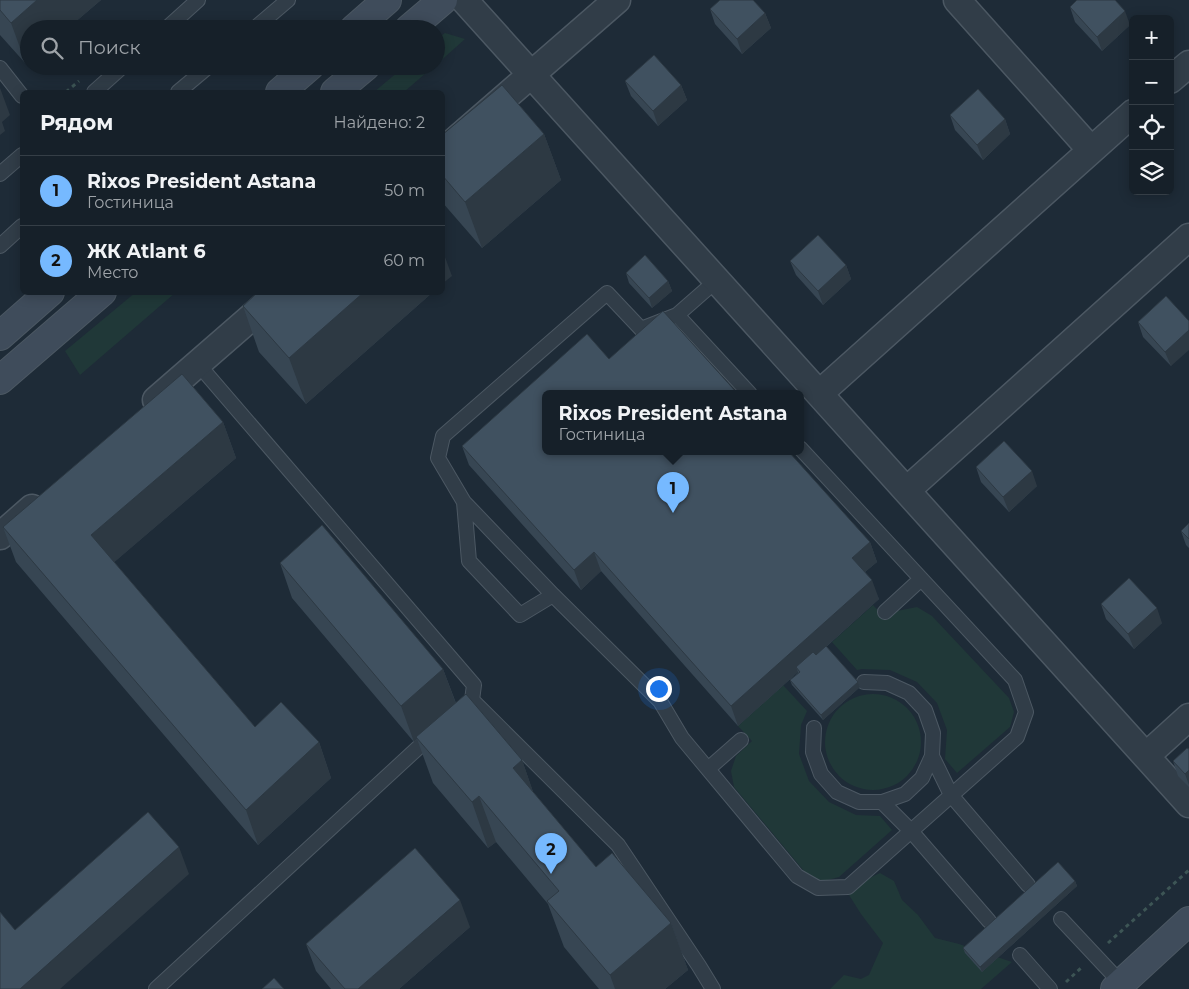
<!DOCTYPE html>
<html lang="ru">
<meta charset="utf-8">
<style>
:root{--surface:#162029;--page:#232d35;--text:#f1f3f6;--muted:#9ea3a8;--line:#353e46;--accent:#76b9ff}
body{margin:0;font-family:Montserrat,sans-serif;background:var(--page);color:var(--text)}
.controls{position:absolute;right:15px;top:15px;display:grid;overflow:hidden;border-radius:8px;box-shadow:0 2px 12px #0003}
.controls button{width:45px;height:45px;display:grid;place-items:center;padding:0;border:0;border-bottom:1px solid var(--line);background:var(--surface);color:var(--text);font:25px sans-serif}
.you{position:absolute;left:658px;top:688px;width:18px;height:18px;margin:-12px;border:4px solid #fff;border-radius:50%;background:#1a73e8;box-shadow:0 0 0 8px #1a73e833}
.badge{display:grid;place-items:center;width:32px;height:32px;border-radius:50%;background:var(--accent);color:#111;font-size:16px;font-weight:700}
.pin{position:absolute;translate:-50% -41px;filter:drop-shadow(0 1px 2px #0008)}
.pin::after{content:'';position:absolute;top:26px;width:18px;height:15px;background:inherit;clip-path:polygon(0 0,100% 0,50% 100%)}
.popup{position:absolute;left:542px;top:390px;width:262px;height:65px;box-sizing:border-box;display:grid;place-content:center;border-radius:8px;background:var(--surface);filter:drop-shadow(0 1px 4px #0005);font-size:16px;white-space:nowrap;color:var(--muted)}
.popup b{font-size:19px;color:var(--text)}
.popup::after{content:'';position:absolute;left:50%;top:100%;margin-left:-10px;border:10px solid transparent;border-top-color:var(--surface)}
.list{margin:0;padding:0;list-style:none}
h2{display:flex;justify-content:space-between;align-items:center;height:65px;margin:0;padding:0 20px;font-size:21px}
h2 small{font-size:16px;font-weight:400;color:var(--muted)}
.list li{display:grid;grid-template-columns:32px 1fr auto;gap:15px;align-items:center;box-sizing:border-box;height:70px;padding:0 20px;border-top:1px solid var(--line)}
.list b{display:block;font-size:19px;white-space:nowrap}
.list p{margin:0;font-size:16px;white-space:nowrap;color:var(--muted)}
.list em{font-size:16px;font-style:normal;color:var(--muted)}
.icon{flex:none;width:28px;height:28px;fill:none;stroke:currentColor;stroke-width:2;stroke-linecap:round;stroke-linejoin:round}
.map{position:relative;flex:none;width:1189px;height:989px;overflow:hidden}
.search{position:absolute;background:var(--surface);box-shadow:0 2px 12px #0003;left:20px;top:20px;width:425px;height:55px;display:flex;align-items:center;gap:12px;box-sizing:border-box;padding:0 18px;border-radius:28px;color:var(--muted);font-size:19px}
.panel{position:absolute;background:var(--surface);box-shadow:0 2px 12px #0003;left:20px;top:90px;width:425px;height:205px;border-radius:8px}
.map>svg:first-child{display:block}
.green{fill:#203838}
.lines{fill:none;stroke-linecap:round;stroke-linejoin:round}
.service-casing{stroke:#4c5863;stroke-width:16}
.minor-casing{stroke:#4c5863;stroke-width:29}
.secondary-casing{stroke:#4c5863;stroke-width:30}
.path{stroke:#3d5555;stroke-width:3;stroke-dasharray:4 4;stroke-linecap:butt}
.service{stroke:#313d48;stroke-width:14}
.minor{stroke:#313d48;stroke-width:26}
.secondary{stroke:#3f4c5b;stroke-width:28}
.wall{fill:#374653}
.shaded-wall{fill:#2d3943}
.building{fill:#405160;stroke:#2d3943}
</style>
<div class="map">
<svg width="1189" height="989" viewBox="0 0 1189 989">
<rect width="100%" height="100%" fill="#1e2b37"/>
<path class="green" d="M445,33L465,39L436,65V40Z
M405,66H434L404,92H374Z
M136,292L175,293L80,375L65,351Z
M873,605L887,620L897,611L917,607L932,616L1009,698L1014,712L1010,727L957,773L945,759L947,730L937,703L917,682L890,670L862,669L857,670L832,642Z
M783,685L807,711L801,725L799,754L809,781L829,802L856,815L880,816L892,830L839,877L824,881L809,877L734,787L731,771L736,756L752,741L738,726Z
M825 742a48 48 0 1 1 96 0a48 48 0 1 1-96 0Z
M880,873L894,881L902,900L918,915L935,938L959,944L1012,962L981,989H830L844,975L861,979L869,975L883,943L861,914L849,895L861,882Z"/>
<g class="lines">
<g class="service-casing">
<path id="service" d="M166,29L198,0
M254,29L288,0
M0,68L22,96
M94,92L123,66
M178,92L209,66
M0,174L22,155
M0,246L22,226
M677,315L717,280
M198,364L474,685L472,700L457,713
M750,394L677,315L641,329L607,293L443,436L438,458L464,502L553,595L660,701L682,738L797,876L818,888L848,887L1017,737L1026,712L1015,680L800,448
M464,502L469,561L520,615L553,595
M885,612L921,579
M472,700L618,845L699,966L713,989
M814,728L813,752L821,774L837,792L859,802H882L905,794L922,778L932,756L933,733L925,710L909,693L887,683L864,682
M932,756L951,795L1028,885
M708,769L741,740
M882,802L911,831L989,921
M1061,919L1121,983
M1020,955L1050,989
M156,989L433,734"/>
</g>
<g class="minor-casing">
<path id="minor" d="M464,0L1189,804
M957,0L1091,150
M1170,80L1189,64
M442,152L617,0
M820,393L1133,113
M156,400L280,292
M907,490L1189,237
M0,536L32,508
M1146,756L1189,717"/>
</g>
<g class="secondary-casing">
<path id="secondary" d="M354,29L387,0
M409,29L443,0
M280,92L310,66
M335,92L366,66
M0,336L50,292
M0,380L102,292
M1115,989L1189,921"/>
</g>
<path class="path" d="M140,29L150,20
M66,92L79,81
M1108,943L1189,870
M1066,982L1083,966"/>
<use href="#service" class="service"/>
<use href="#minor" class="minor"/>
<use href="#secondary" class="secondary"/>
</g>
<path class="wall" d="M0,0H101L67,29H29V62L26,64L0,35Z
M1070,7L1130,25L1102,51L1075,22Z
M710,9L765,13L771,28L742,54L715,24Z
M625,81L681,85L687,100L658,126L631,96Z
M950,115L1005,119L1010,134L983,160L955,130Z
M544,134L561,180L482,248L442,202V135Z
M790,261L846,265L851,279L823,305L796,275Z
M626,273L668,281L672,291L652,308L629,283Z
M258,292H433L306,404L259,352L243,306Z
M1189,321L1171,366L1143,337L1138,322Z
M609,359L870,542L877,562L865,572L879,599L826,647L858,682L860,687L823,720L792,685L790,680L798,673V672L738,726L601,571L581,590L469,465L462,446Z
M223,422L236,458L114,562L255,727L319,742L331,778L258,845L16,562L3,527Z
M976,467L1037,486L1009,512L981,482Z
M1189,523V548L1186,545L1181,531Z
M280,563L443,669L456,703L522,760L533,792L596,867L671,923L688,970L665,989H599L564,947L548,904L496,842L488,848L433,783L417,739L414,742L292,598Z
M1101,604L1162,623L1134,649L1106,619Z
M1189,749V787L1178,776L1173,761Z
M1075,881L1077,886L982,972L965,953L963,948Z
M470,927L399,989H331L316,971L306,944Z"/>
<path class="shaded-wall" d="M37,0H101L67,29H29V62L26,64L11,23Z
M1125,11L1130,25L1102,51L1097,37Z
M765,13L771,28L742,54L737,39Z
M681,85L687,100L658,126L653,111Z
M0,88L10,115L2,122L5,131L0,135Z
M1005,119L1010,134L983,160L977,145Z
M544,134L561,180L482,248L465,202Z
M442,249L452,276L442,284Z
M846,265L851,279L823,305L818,291Z
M668,281L672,291L652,308L649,298Z
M364,292H433L306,404L289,358Z
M1189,330V350L1171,366L1165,352Z
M223,422L236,458L104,571L91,535Z
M1032,471L1037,486L1009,512L1003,497Z
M870,542L877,562L859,577L852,558Z
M594,552L601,571L581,590L574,570Z
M872,580L879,599L799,671L796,667L798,672L738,726L731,706Z
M1157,608L1162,623L1134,649L1128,634Z
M443,669L456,704L416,737L417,739L414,742L401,706Z
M858,682L860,687L823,720L821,715Z
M319,742L331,778L258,845L246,810Z
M522,760L538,806L513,768Z
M1189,770V785L1185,774Z
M479,796L496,842L488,848L472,802Z
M179,847L189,874L60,989H20Z
M1075,881L1077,886L982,972L980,967Z
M460,900L470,927L399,989H358Z
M671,923L688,970L665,989H615L610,975Z"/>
<path class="building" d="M0,0H37L11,23L0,10Z
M720,0H753L765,13L737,39L710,9Z
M1077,0H1115L1125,11L1097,37L1070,7Z
M654,55L681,85L653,111L625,81Z
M502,85L544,134L465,202L442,175V135Z
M978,89L1005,119L977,145L950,115Z
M818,235L846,265L818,291L790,261Z
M645,255L668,281L649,298L626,273Z
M258,292H364L289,358L243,306Z
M1166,296L1189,321V330L1165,352L1138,322Z
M663,311L738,394H546V452H789L870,542L852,558L872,580L731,706L594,552L574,570L462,446L587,334L609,359Z
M182,374L223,422L91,535L255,727L281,702L319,742L246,810L3,527Z
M1004,441L1032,471L1003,497L976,467Z
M1189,523V539L1181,531Z
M322,525L443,669L401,706L280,563Z
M1129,578L1157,608L1128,634L1101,604Z
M826,646L858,682L821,715L790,680L800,672L796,667L813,652L816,655Z
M466,694L522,760L513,768L596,867L612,853L671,923L610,975L547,901L559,891L479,796L472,802L416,737Z
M1187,748L1189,749V770L1185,774L1173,761Z
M148,812L179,847L20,989H0V912L15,930Z
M415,848L460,900L358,989H345L306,944Z
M1058,862L1075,881L980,967L963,948Z
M274,978L284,989H262Z"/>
</svg>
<div class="controls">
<button>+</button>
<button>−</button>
<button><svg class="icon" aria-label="locate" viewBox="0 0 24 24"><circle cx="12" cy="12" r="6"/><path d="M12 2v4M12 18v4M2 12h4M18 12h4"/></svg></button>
<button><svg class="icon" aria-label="layers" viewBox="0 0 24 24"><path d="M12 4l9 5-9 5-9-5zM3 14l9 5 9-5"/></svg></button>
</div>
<div class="you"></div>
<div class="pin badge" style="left:673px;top:513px">1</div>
<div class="popup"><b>Rixos President Astana</b>Гостиница</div>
<div class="pin badge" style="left:551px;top:874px">2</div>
<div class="search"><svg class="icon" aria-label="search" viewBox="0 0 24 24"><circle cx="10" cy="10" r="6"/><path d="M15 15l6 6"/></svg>Поиск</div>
<section class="panel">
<h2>Рядом<small>Найдено: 2</small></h2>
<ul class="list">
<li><span class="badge">1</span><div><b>Rixos President Astana</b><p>Гостиница</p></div><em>50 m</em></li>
<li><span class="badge">2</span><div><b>ЖК Atlant 6</b><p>Место</p></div><em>60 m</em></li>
</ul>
</section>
</div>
